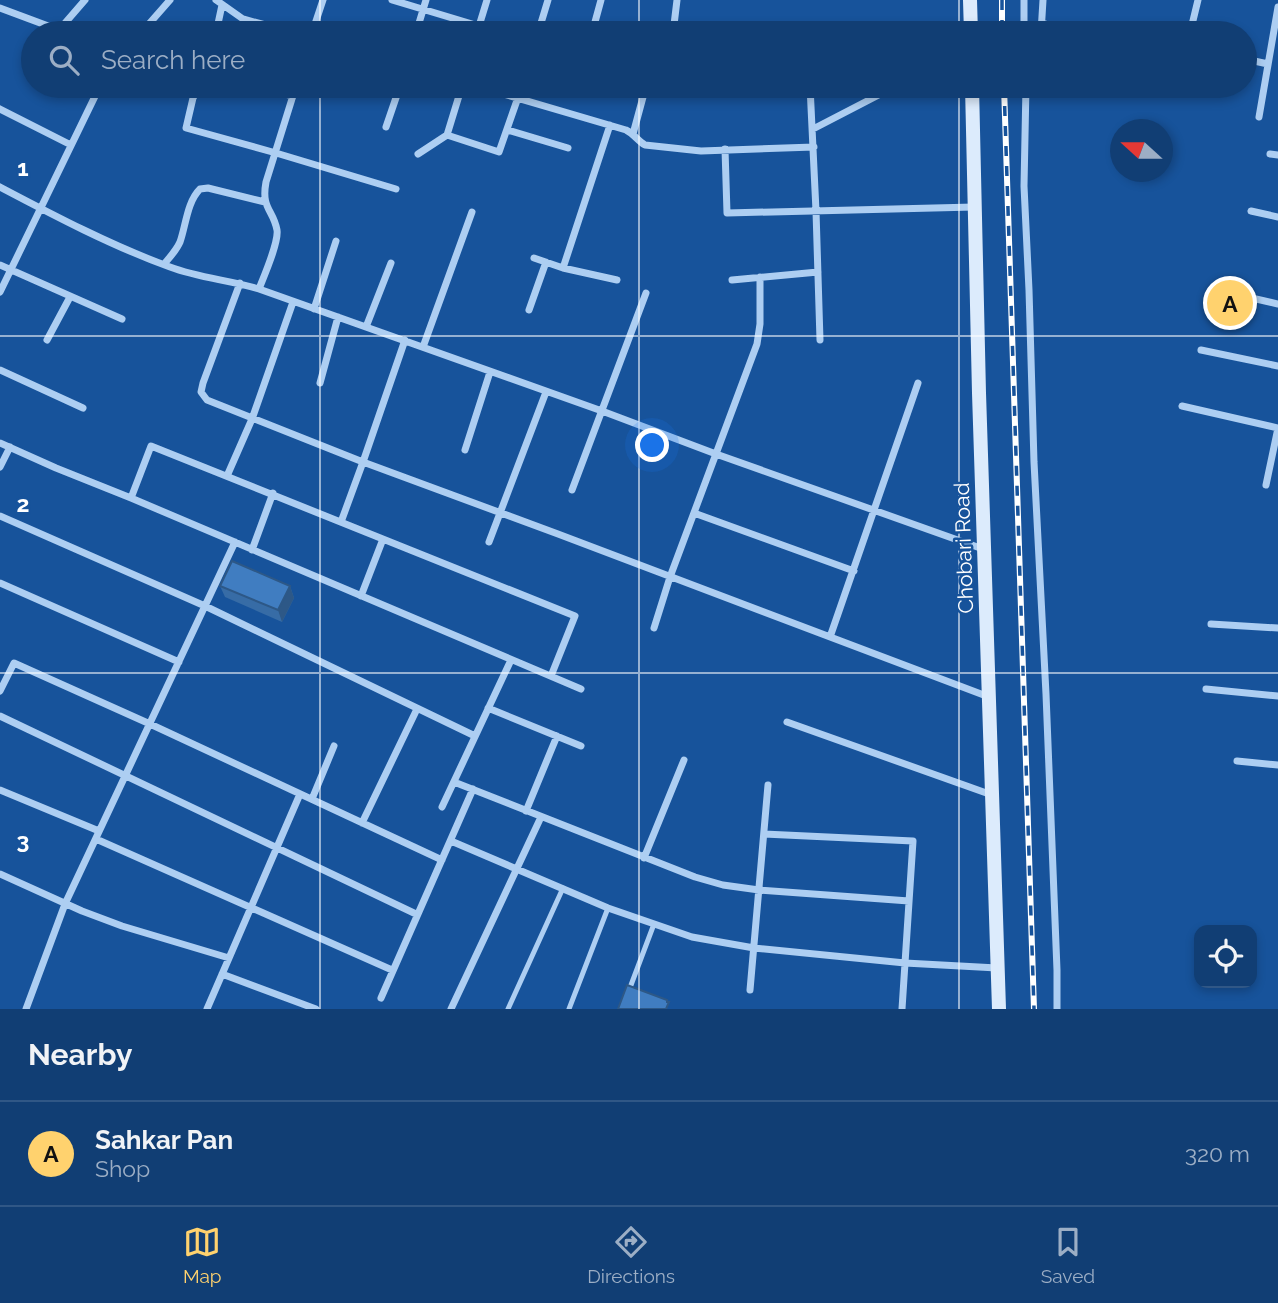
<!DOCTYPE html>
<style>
:root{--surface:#113e74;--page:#1e497c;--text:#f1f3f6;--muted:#9caec5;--line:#305786;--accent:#ffd26e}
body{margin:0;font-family:Raleway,sans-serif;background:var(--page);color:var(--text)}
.controls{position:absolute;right:21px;bottom:21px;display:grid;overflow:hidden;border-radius:14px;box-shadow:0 4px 10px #0003}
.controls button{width:63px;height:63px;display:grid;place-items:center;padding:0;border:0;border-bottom:2px solid var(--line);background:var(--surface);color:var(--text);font:35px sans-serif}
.compass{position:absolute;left:1110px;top:119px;width:63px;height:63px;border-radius:50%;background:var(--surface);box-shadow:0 4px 10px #0003;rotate:291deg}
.you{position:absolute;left:653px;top:446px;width:24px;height:24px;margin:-18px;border:5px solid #fff;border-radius:50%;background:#1a73e8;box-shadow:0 0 0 10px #1a73e833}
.badge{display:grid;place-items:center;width:46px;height:46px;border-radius:50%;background:var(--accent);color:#111;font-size:23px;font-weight:700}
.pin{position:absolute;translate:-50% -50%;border:4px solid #fff;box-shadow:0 2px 7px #0006}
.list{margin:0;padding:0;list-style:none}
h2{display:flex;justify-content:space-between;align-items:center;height:91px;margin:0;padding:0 28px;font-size:30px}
h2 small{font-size:23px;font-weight:400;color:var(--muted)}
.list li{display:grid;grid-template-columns:46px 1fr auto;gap:21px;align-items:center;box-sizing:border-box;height:105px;padding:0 28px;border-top:2px solid var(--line)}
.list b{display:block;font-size:26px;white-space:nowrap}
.list p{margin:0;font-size:23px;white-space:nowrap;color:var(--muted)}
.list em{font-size:23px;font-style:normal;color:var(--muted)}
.icon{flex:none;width:38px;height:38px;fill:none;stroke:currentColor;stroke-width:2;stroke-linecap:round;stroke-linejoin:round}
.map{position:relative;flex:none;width:1278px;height:1009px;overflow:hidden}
.search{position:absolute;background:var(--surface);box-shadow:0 4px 10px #0003;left:21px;right:21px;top:21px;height:77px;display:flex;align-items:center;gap:18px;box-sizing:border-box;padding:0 24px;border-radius:38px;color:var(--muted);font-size:26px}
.sheet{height:196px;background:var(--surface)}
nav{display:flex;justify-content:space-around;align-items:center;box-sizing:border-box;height:98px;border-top:2px solid var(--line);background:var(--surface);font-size:19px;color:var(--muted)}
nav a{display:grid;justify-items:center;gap:4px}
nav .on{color:var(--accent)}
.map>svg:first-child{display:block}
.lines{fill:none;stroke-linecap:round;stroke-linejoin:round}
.lane{stroke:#adcef2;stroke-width:5}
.street{stroke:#adcef2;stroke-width:7}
.secondary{stroke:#dcebfc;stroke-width:14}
.rail-casing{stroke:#fff;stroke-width:6}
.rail{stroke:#17539b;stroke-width:3.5;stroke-dasharray:10;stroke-linecap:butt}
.wall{fill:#376ca6}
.shaded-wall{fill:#2d5887}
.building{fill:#407dc1;stroke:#2d5887;stroke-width:2}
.grid{fill:none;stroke:#fff;stroke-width:2;stroke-opacity:0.55}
.labels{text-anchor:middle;stroke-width:5;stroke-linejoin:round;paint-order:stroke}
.street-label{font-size:21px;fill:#fff;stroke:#17539b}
.grid-label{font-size:23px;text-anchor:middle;font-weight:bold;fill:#fff;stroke:#17539b;stroke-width:5;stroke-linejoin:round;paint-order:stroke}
</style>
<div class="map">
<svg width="1278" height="1009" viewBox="0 0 1278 1009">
<rect width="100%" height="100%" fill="#17539b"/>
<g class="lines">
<path class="lane" d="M628,993L654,924
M508,1009L563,888
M569,1009L608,908"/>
<path class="street" d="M216,0L243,19L295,33
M392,0L502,33
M0,8L59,30L85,0
M1042,23L1078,33
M479,26L487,0
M141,33L170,0
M216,33L222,5
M312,33L323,0
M416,33L426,0
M538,33L548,0
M592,33L601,0
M673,33L677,0
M1024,33V0
M1041,33L1043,0
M1190,33L1198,0
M1245,59L1268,64
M200,86L193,98L186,128L276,153L396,189
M255,86L293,96
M476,86L626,130C634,134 638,141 645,145L701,151L814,147
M810,86L816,211L820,340
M1026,86L1024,186L1029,290L1034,462L1046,694L1057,970V1009
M0,109L71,145
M1259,117L1278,7
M386,127L400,86
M813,129L896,86
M508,130L568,148
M633,134L646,86
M447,135L462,86
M725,149L727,213L974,207
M418,154L447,135L499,152L522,86
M1270,154L1278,155
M0,187C55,216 112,246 170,267C199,278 230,280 259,289L602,411L716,454L983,549
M1251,211L1278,217
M534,258L563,268L617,280
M164,264C170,257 176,251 180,242C186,225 187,202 200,189L208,188L265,202
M0,265L122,319
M563,268L610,125
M732,280L818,272
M240,283L203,383L201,392L207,400L363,462L558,534L989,697
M259,289C264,276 279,242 277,230C273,209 261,209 266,182L296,86
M1221,291L1278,304
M0,292L100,86
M314,309L336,241
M529,310L546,262
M366,327L391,263
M47,340L70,297
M423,347L472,212
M1201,350L1278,366
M0,370L83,408
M320,383L338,317
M1182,406L1278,428
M0,443L56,468L131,498L581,689
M465,450L490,372
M0,467L10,447
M227,476L252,419L293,302
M1266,485L1278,428
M572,490L646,293
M131,498L151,446L575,616L551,676
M694,513L854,571
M0,516L205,606L475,736
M341,522L363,462L405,340
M489,542L546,392
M252,550L273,493
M0,583L179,662
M361,596L383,539
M1211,624L1278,628
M654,628L670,577L757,344L760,324V277
M830,637L918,383
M1206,689L1278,696
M0,691L14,663L150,724L442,860
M488,708L581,746
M0,716L416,914
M787,722L992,795
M1237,761L1278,765
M454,782L695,877L723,885L759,890L909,901
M0,790L99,831
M312,799L334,746
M442,807L511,660
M526,811L557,736
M362,823L417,709
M764,834L913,841L902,1009
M96,839L392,970
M451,841L608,908L692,937L754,948L905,963L997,968
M644,858L684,760
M0,874L82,911L122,926L229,958
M222,974L316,1009
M750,990L768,785
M381,998L473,789
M26,1009L65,904L235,542
M207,1009L300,794
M451,1009L541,817"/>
<path class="secondary" d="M970,0L971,33
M972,86L979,393L999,1009"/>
<g class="rail-casing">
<path id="rail" d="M1002,0V33
M1004,86L1034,1009"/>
</g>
<use href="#rail" class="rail"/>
</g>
<path class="wall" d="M220,586H290L294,598L282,622L225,597Z"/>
<path class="shaded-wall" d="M290,586L294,598L282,622L278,610Z"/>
<path class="building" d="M232,561L290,586L278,610L220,586Z
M627,985L667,1000V1002H669L666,1009H618Z"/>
<path class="grid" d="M320,0V33M639,0V33M959,0V33M320,86V1009M639,86V1009M959,86V1009M0,336H1278M0,673H1278"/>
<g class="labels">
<g class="street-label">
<text transform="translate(964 548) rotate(-92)" y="7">Chobari Road</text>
</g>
</g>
<g class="grid-label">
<text x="23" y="176">1</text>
<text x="23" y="512">2</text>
<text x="23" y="849">3</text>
</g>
</svg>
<div class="controls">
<button><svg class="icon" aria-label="locate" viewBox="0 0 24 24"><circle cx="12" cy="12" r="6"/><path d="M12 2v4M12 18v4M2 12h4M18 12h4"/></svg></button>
</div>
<svg class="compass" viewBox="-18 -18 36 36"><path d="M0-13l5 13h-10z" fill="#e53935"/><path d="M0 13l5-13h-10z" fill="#9caec5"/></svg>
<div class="you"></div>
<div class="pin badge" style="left:1230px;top:303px">A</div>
<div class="search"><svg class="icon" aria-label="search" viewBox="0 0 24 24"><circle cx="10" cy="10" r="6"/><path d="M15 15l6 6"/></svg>Search here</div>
</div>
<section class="sheet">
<h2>Nearby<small></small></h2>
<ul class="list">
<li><span class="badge">A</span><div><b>Sahkar Pan</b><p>Shop</p></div><em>320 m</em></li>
</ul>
</section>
<nav>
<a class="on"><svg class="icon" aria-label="map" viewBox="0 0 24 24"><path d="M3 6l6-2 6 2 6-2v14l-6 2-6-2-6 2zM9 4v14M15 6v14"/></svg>Map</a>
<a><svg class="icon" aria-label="directions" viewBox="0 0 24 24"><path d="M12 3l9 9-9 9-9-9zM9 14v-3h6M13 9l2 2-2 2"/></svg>Directions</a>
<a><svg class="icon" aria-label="saved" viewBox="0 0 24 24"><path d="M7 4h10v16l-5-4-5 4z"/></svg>Saved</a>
</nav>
